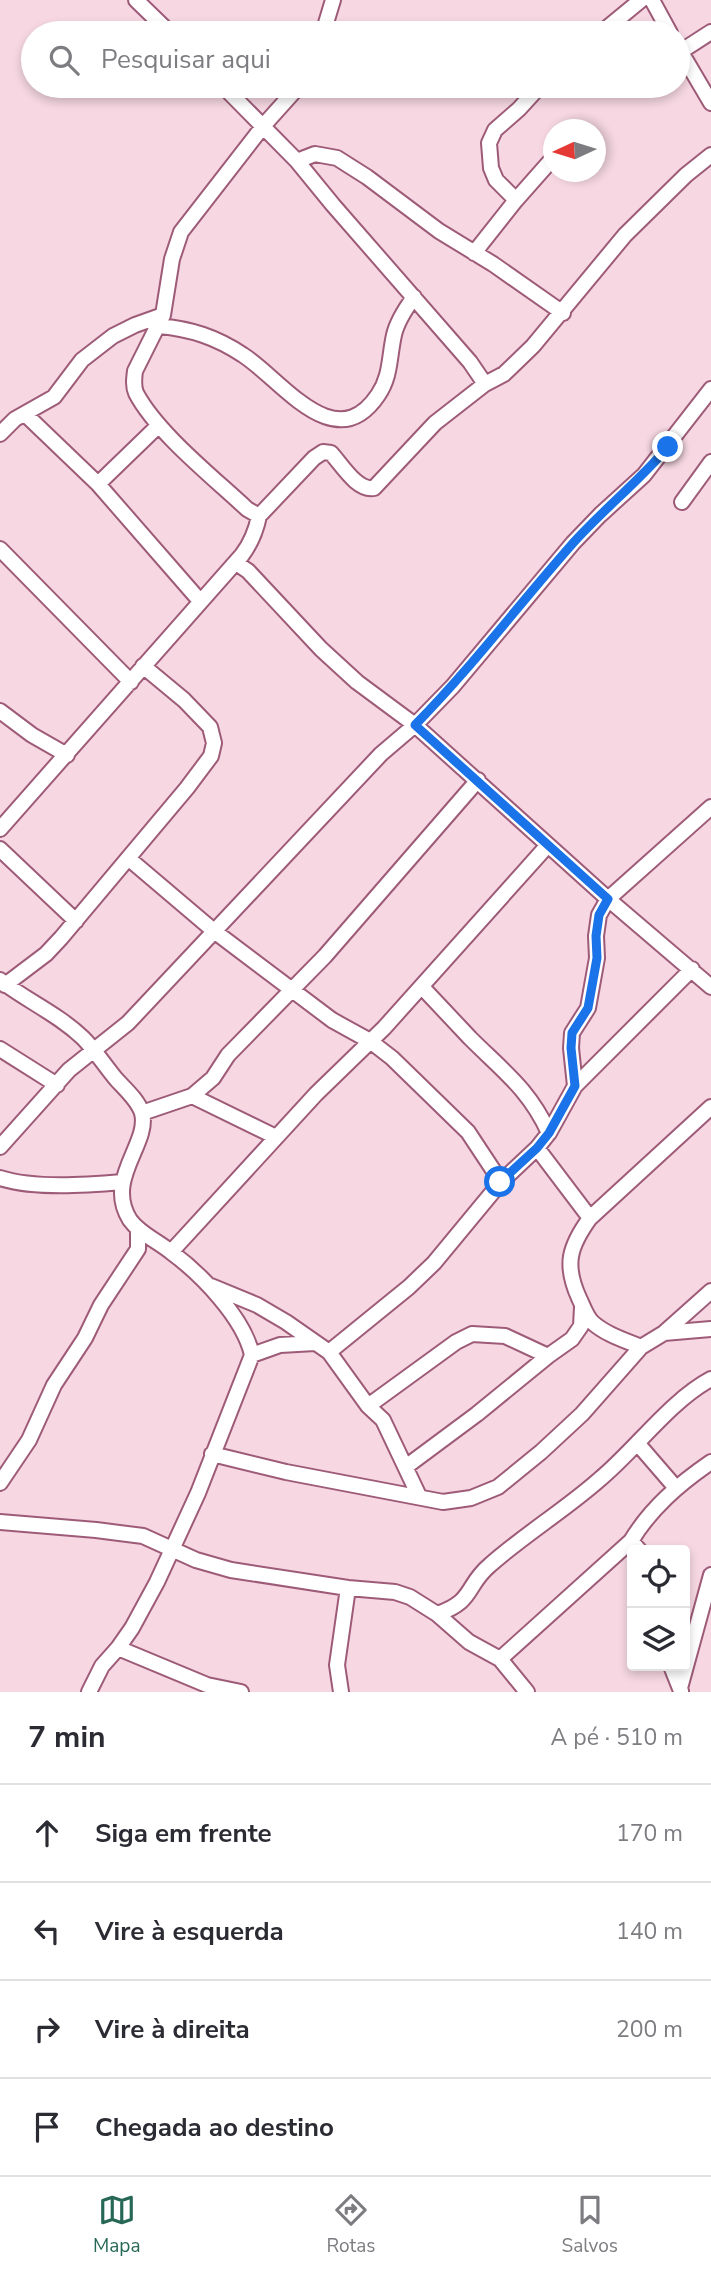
<!DOCTYPE html>
<html lang="pt">
<meta charset="utf-8">
<style>
:root{--surface:#fff;--page:#f7f7f7;--text:#2b2b33;--muted:#7c7c81;--line:#e1e1e2;--accent:#266756}
body{margin:0;font-family:"Nunito Sans",sans-serif;background:var(--page);color:var(--text)}
.controls{position:absolute;right:21px;bottom:21px;display:grid;overflow:hidden;border-radius:7px;box-shadow:0 4px 10px #0003}
.controls button{width:63px;height:63px;display:grid;place-items:center;padding:0;border:0;border-bottom:2px solid var(--line);background:var(--surface);color:var(--text);font:35px sans-serif}
.compass{position:absolute;left:543px;top:119px;width:63px;height:63px;border-radius:50%;background:var(--surface);box-shadow:0 4px 10px #0003;rotate:266deg}
.stop{position:absolute;width:21px;height:21px;margin:-16px;border:5px solid #1a73e8;border-radius:50%;background:#fff}
.stop.end{background:#1a73e8;border-color:#fff;box-shadow:0 2px 7px #0008}
.list{margin:0;padding:0;list-style:none}
h2{display:flex;justify-content:space-between;align-items:center;height:91px;margin:0;padding:0 28px;font-size:30px}
h2 small{font-size:23px;font-weight:400;color:var(--muted)}
.list li{display:grid;grid-template-columns:46px 1fr auto;gap:21px;align-items:center;box-sizing:border-box;height:98px;padding:0 28px;border-top:2px solid var(--line)}
.list b{display:block;font-size:26px;white-space:nowrap}
.list em{font-size:23px;font-style:normal;color:var(--muted)}
.icon{flex:none;width:38px;height:38px;fill:none;stroke:currentColor;stroke-width:2;stroke-linecap:round;stroke-linejoin:round}
.map{position:relative;flex:none;width:711px;height:1692px;overflow:hidden}
.search{position:absolute;background:var(--surface);box-shadow:0 4px 10px #0003;left:21px;right:21px;top:21px;height:77px;display:flex;align-items:center;gap:18px;box-sizing:border-box;padding:0 24px;border-radius:38px;color:var(--muted);font-size:26px}
.sheet{height:483px;background:var(--surface)}
nav{display:flex;justify-content:space-around;align-items:center;box-sizing:border-box;height:98px;border-top:2px solid var(--line);background:var(--surface);font-size:19px;color:var(--muted)}
nav a{display:grid;justify-items:center;gap:4px}
nav .on{color:var(--accent)}
.map>svg:first-child{display:block}
.lines{fill:none;stroke-linecap:round;stroke-linejoin:round}
.street-casing{stroke:#9e5b78;stroke-width:18}
.street{stroke:#fff;stroke-width:14}
.route{stroke:#1a73e8;stroke-width:9}
</style>
<div class="map">
<svg width="711" height="1692" viewBox="0 0 711 1692">
<rect width="100%" height="100%" fill="#f6d7e2"/>
<g class="lines">
<g class="street-casing">
<path id="street" d="M136,0L170,33
M652,0L670,33
M323,33L333,0
M601,33L641,0
M678,47L711,103
M680,52L711,32
M223,86L297,161L315,154L337,158L367,177L439,231L493,264L563,313
M297,161L333,205L470,362L485,384
M516,200L496,180L491,168L489,143L495,130L519,109L540,86
M474,253L516,200L554,157
M159,326C191,329 216,337 243,355C281,379 335,459 378,395C391,376 389,357 394,335C397,321 406,308 414,297
M25,414L98,484L200,601
M0,434L15,419L54,397L82,360L113,336L135,325L163,315L172,259L181,232L264,125L299,86
M98,484L159,425
M682,502L711,462
M259,516L314,458L323,452L331,453C342,465 357,491 374,488L435,423L485,384L504,374L533,346L625,235L686,175L711,155
M0,549L131,682
M236,563L248,571L321,649L357,682L415,725L608,899L711,987
M0,711L32,735L67,755
M0,829L242,555C251,543 256,531 259,516L247,509C214,478 157,433 136,393C133,386 134,379 135,371L163,315
M0,849L76,921
M128,858L214,931L332,1020L370,1041L392,1058L468,1132L501,1182
M0,980C27,1001 58,1014 83,1038C95,1050 105,1066 116,1079C125,1089 138,1100 142,1113C150,1144 104,1179 130,1220C140,1234 158,1241 171,1252C201,1274 244,1318 252,1355L198,1493L157,1582L132,1628L118,1648L102,1666L89,1692
M5,985L46,954L61,938L187,788L211,756L214,743L210,727L184,700L143,666
M422,987C438,1004 454,1021 470,1038C503,1071 529,1089 549,1133
M0,1049L57,1085
M575,1086L692,969
M192,1096L276,1137
M142,1113L192,1096L213,1078L228,1055L325,956L478,780
M0,1147L69,1070L128,1023L381,754L415,725L453,686L573,543L600,515L644,475L711,389
M537,1148L590,1218
M0,1178C34,1189 87,1185 123,1182
M171,1252L316,1094L384,1028L548,845
M211,1286L257,1305L286,1322L329,1352L368,1406L383,1420L419,1496
M665,1332L711,1291
M641,1347C624,1340 605,1334 592,1322C586,1316 583,1306 579,1298C564,1265 569,1247 590,1218L711,1107
M329,1352L409,1287L434,1263L501,1182L537,1148L549,1133L575,1086L571,1048L572,1033L588,1008L597,958L596,936L599,915L608,899L711,807
M252,1355L280,1345L315,1343
M368,1406L456,1342L472,1334L505,1336L548,1356
M638,1444L676,1488
M212,1454L286,1472L443,1502L471,1498L498,1487L541,1452L582,1414L641,1347L664,1333L711,1329
M407,1466L477,1414L548,1356L572,1339L581,1326L582,1307
M0,1483L29,1440L54,1385L85,1338L101,1305L138,1249V1229
M0,1522L96,1530L143,1536L196,1560L231,1570L348,1588L395,1592L410,1597L437,1614L469,1642L500,1659L527,1692
M639,1550L631,1541C651,1508 679,1484 711,1462
M437,1614C475,1601 465,1586 490,1565C525,1534 565,1510 600,1479C636,1449 670,1401 711,1379
M118,1648L207,1685L241,1692
M500,1659L631,1541
M671,1666L681,1691
M680,1688L711,1575
M341,1692L337,1665L348,1588"/>
</g>
<use href="#street" class="street"/>
</g>
<g class="lines">
<path class="route" d="M500,1182L537,1148L549,1133L575,1086L571,1048L572,1033L588,1008L597,958L596,936L599,915L608,899L415,725C472,667 520,603 574,542C604,509 639,481 668,447"/>
</g>
</svg>
<div class="controls">
<button><svg class="icon" aria-label="locate" viewBox="0 0 24 24"><circle cx="12" cy="12" r="6"/><path d="M12 2v4M12 18v4M2 12h4M18 12h4"/></svg></button>
<button><svg class="icon" aria-label="layers" viewBox="0 0 24 24"><path d="M12 4l9 5-9 5-9-5zM3 14l9 5 9-5"/></svg></button>
</div>
<svg class="compass" viewBox="-18 -18 36 36"><path d="M0-13l5 13h-10z" fill="#e53935"/><path d="M0 13l5-13h-10z" fill="#7c7c81"/></svg>
<div class="stop" style="left:500px;top:1182px"></div>
<div class="stop end" style="left:668px;top:447px"></div>
<div class="search"><svg class="icon" aria-label="search" viewBox="0 0 24 24"><circle cx="10" cy="10" r="6"/><path d="M15 15l6 6"/></svg>Pesquisar aqui</div>
</div>
<section class="sheet">
<h2>7 min<small>A pé · 510 m</small></h2>
<ul class="list">
<li><svg class="icon" aria-label="ahead" viewBox="0 0 24 24"><path d="M12 20V5M6 11l6-6 6 6"/></svg><div><b>Siga em frente</b></div><em>170 m</em></li>
<li><svg class="icon" aria-label="left" viewBox="0 0 24 24"><path d="M17 20v-9H6M10 6l-5 5 5 5"/></svg><div><b>Vire à esquerda</b></div><em>140 m</em></li>
<li><svg class="icon" aria-label="right" viewBox="0 0 24 24"><path d="M7 20v-9h11M14 6l5 5-5 5"/></svg><div><b>Vire à direita</b></div><em>200 m</em></li>
<li><svg class="icon" aria-label="arrive" viewBox="0 0 24 24"><path d="M6 21V4h12l-3 4 3 4H6"/></svg><div><b>Chegada ao destino</b></div></li>
</ul>
</section>
<nav>
<a class="on"><svg class="icon" aria-label="map" viewBox="0 0 24 24"><path d="M3 6l6-2 6 2 6-2v14l-6 2-6-2-6 2zM9 4v14M15 6v14"/></svg>Mapa</a>
<a><svg class="icon" aria-label="directions" viewBox="0 0 24 24"><path d="M12 3l9 9-9 9-9-9zM9 14v-3h6M13 9l2 2-2 2"/></svg>Rotas</a>
<a><svg class="icon" aria-label="saved" viewBox="0 0 24 24"><path d="M7 4h10v16l-5-4-5 4z"/></svg>Salvos</a>
</nav>
